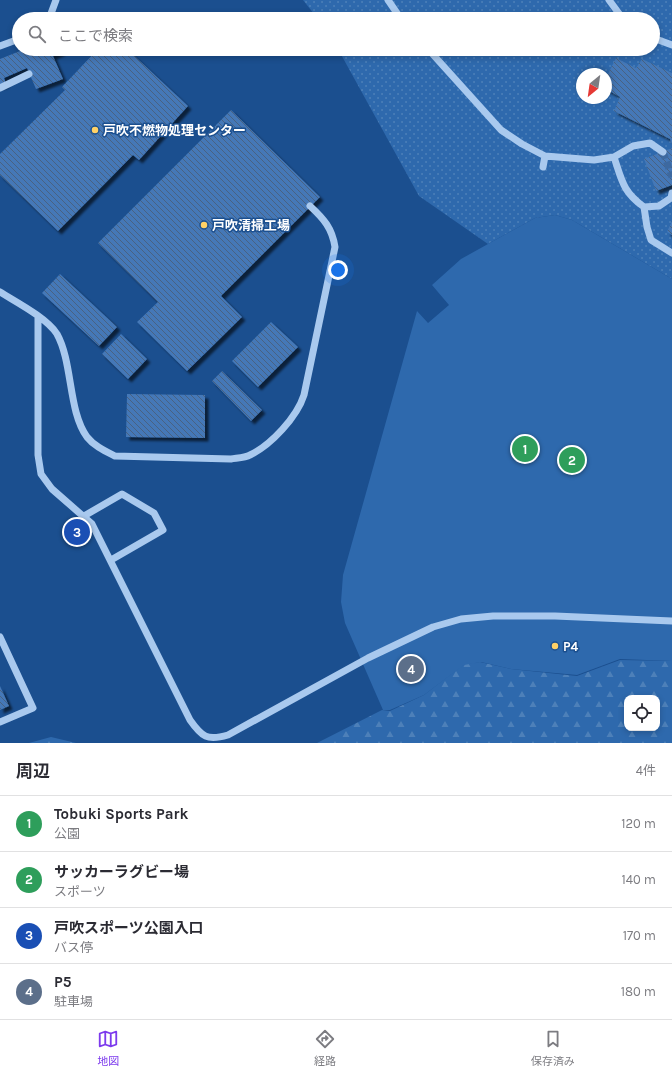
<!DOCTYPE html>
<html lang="ja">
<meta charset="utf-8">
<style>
:root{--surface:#fff;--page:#f2f2f3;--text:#2b2b33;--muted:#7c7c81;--line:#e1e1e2;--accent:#7c3aed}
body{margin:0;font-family:Karla,"Noto Sans JP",sans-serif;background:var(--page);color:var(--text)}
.controls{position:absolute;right:12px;bottom:12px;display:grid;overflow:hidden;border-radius:8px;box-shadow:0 2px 6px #0003}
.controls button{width:36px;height:36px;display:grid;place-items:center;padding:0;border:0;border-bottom:1px solid var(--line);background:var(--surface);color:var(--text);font:20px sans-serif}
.compass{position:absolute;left:576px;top:68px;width:36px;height:36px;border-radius:50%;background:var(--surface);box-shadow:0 2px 6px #0003;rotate:209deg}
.you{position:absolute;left:338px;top:270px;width:14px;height:14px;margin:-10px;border:3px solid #fff;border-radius:50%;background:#1a73e8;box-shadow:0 0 0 6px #1a73e833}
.badge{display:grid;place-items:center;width:26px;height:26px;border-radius:50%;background:var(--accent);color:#fff;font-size:13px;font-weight:700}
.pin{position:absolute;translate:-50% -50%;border:2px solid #fff;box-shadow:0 1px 4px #0006}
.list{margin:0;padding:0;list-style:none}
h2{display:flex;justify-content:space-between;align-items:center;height:52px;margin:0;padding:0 16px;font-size:17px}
h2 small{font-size:13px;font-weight:400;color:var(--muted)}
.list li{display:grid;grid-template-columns:26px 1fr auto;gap:12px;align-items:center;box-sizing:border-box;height:56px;padding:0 16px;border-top:1px solid var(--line)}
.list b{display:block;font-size:15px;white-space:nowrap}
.list p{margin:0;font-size:13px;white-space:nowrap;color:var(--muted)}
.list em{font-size:13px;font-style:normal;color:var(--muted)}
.icon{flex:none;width:22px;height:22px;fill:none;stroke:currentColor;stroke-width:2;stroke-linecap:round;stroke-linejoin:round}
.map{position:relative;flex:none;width:672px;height:743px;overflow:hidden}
.search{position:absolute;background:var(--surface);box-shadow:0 2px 6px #0003;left:12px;right:12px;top:12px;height:44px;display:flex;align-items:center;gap:10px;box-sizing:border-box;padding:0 14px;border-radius:22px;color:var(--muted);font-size:15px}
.sheet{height:276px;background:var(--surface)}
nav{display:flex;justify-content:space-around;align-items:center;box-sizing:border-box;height:56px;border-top:1px solid var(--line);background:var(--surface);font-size:11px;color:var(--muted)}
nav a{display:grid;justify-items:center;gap:2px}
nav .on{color:var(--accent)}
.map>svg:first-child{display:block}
.grass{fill:url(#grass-dots);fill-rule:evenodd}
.forest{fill:url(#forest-firs);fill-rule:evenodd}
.park{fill:#2e69ad}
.building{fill:url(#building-back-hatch);filter:url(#shadow)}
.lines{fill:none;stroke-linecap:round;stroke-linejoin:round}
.minor-tunnel{stroke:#3d69a0;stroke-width:7;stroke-dasharray:7 3.5;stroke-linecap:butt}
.minor{stroke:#a9c9ee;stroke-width:7}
.poi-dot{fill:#ffd166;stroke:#1b4f8f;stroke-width:1.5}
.labels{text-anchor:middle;stroke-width:3;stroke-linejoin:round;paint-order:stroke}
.poi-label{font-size:13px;font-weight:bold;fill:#fff;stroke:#1b4f8f;text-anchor:start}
</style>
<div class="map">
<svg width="672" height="743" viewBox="0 0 672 743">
<defs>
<pattern id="grass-dots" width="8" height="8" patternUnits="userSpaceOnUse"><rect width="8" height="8" fill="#2e69ad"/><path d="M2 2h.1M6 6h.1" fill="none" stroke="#4d80b9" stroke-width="1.8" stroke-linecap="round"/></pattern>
<pattern id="forest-firs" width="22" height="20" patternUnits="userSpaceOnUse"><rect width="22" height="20" fill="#2e69ad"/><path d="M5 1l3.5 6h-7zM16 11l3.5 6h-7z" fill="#4d80b9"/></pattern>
<pattern id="building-back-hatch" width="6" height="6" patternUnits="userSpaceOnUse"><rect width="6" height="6" fill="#4478b7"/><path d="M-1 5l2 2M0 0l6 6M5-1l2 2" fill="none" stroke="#486282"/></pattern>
<filter id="shadow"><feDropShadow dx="3.5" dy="3.5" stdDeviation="1" flood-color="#0009"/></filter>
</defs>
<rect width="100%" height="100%" fill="#1b4f8f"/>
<path class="grass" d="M303,0H672V279L572,220L555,215L535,218L488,244L419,196L338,49H653V19H318ZM582,74H606V98H582Z"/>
<path class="forest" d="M620,660L672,661V743H317L382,710L390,711L424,695L464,664L480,662L511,669L577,676ZM627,698H657V728H627Z
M51,737L76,743H77H29Z"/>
<path class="park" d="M555,215L572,220L672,279V661L620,659L577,675L511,669L481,662L464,665L424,695L390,710H383L345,623L341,602L343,575L417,311L428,323L449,305L432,285L461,259L535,218Z"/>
<path class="building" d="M25,49H61L62,52L53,56L63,79L36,89L27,68L4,78L6,84L0,86V59Z
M98,49H127L188,106L139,160L133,155L58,231L0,175V154L65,90L62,87Z
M616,58L636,68L642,59L672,73V144L670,139L614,111L620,97L606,89V78Z
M231,110L320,197L221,296L242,317L187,371L137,322L158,302L98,243Z
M672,148V185L656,191L644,159Z
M672,221V235L667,232Z
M60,274L117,327L99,346L42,293Z
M271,322L298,347L258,387L232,361Z
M121,334L147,359L128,379L102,354Z
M222,371L262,410L251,421L212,381Z
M127,394L205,395V438L126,437Z
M0,686L9,706L0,710Z"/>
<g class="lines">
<path class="minor-tunnel" d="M663,152L672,177"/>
<path class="minor" d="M388,0L401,19
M609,0L623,19
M49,19L56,0
M653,38L672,45
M0,46L19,39
M428,49L501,130L522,144L545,156L594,160L614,157L633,146L650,143L663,152
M0,88L29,74
M614,157C622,181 623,192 644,207L659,206L671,198L672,193
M543,167L545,156
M644,207L647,227L651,240L672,253
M0,292C16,302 47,318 57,334C73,363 68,411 87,437C94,446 105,451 115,456L231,459C237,458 245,458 250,455C271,445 297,417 304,395L335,247C332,228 324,219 310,206
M38,317V455L41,474L52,489L92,524L190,720C202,737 207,741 228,735L368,658L433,627L461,619L493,616H555L672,621
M84,516L122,494L154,513L163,530L111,560
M0,637L33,708L0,722"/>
</g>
<g class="poi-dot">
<circle cx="95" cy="130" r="4"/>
<circle cx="204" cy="225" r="4"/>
<circle cx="555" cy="646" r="4"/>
</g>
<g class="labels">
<g class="poi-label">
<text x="103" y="135">戸吹不燃物処理センター</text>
<text x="212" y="230">戸吹清掃工場</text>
<text x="563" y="651">P4</text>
</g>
</g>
</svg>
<div class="controls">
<button><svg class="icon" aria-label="locate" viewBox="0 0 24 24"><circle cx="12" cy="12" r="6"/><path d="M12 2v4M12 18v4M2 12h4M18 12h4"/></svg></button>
</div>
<svg class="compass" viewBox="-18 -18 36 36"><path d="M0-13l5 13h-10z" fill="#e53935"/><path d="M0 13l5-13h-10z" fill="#7c7c81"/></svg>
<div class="you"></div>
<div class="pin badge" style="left:525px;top:449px;background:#2e9e5b">1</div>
<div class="pin badge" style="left:572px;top:460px;background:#2e9e5b">2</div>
<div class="pin badge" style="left:77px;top:532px;background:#1a4fb4">3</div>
<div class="pin badge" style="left:411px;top:669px;background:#5c6f8a">4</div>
<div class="search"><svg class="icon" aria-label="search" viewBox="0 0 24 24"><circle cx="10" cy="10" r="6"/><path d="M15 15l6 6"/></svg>ここで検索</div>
</div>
<section class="sheet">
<h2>周辺<small>4件</small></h2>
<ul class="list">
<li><span class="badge" style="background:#2e9e5b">1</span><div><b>Tobuki Sports Park</b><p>公園</p></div><em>120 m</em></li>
<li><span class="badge" style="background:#2e9e5b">2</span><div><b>サッカーラグビー場</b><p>スポーツ</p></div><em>140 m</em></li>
<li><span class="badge" style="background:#1a4fb4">3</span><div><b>戸吹スポーツ公園入口</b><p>バス停</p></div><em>170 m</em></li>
<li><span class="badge" style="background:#5c6f8a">4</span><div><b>P5</b><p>駐車場</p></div><em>180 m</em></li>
</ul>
</section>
<nav>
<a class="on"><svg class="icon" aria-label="map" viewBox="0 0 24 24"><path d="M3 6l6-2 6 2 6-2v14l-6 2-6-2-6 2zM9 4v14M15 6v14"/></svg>地図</a>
<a><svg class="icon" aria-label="directions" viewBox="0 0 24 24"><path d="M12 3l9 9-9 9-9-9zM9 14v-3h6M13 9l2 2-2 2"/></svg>経路</a>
<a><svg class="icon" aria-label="saved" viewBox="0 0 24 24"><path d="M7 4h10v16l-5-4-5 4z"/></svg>保存済み</a>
</nav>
